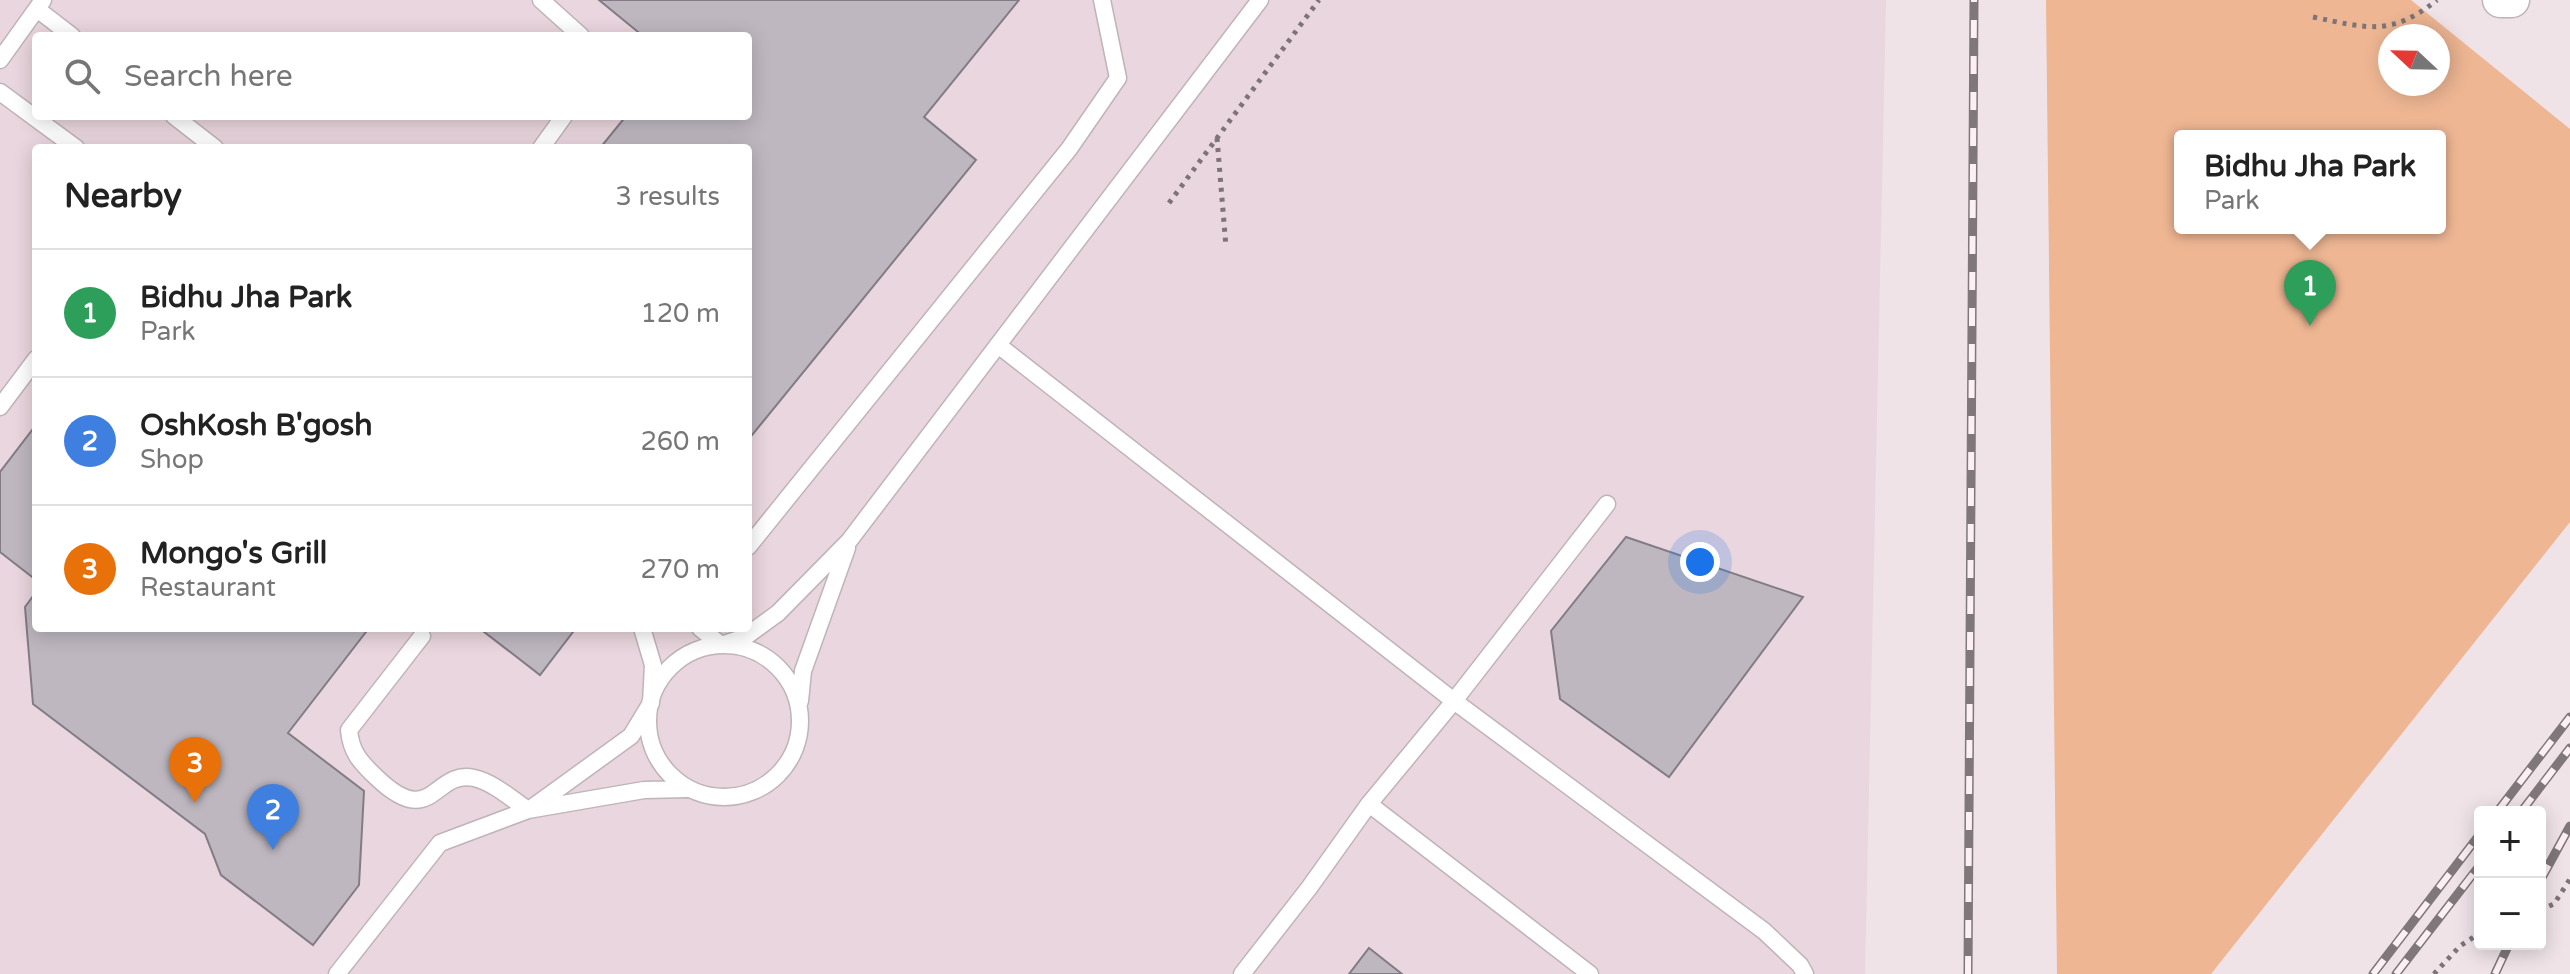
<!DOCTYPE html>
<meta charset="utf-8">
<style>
:root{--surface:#fff;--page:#f6f6f6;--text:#222;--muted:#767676;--line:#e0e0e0;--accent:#3c8583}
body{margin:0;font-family:"Varela Round",sans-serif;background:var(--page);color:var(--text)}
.controls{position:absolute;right:24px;bottom:24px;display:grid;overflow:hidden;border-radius:8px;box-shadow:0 4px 20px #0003}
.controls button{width:72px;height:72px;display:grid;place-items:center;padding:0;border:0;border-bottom:2px solid var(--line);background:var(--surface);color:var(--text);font:40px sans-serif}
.compass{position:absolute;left:2378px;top:24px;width:72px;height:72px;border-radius:50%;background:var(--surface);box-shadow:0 4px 20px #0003;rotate:292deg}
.you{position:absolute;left:1700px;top:562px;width:28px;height:28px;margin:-20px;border:6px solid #fff;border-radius:50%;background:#1a73e8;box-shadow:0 0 0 12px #1a73e833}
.badge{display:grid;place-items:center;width:52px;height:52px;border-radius:50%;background:var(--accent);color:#fff;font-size:26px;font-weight:700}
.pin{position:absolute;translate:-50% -66px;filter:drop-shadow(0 2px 4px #0008)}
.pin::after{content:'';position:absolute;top:42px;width:28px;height:24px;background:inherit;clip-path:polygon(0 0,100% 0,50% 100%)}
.popup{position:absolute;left:2174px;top:130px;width:272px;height:104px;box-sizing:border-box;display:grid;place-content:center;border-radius:8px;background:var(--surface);filter:drop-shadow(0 2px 6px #0005);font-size:26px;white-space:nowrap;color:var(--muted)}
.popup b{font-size:30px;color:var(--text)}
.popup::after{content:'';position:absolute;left:50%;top:100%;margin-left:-16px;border:16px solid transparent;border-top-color:var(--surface)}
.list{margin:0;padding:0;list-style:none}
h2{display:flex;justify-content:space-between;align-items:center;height:104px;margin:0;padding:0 32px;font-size:34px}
h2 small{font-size:26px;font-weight:400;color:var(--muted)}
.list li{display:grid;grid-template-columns:52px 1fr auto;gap:24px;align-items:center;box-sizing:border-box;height:128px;padding:0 32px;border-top:2px solid var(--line)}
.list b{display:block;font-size:30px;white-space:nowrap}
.list p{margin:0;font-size:26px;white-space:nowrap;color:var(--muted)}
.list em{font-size:26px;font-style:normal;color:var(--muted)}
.icon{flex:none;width:44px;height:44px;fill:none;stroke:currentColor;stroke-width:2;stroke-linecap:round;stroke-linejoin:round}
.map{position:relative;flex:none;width:2570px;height:974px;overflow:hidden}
.search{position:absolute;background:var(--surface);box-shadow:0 4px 20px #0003;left:32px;top:32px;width:720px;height:88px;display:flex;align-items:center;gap:20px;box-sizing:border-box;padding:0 28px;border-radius:8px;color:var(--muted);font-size:30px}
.panel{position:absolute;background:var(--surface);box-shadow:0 4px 20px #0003;left:32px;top:144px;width:720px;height:488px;border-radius:8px}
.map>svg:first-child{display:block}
.built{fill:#ead6de;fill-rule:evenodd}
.green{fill:#eeb693;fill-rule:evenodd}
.building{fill:#beb7c0;stroke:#827c84;stroke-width:2}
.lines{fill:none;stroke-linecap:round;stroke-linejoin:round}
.service-casing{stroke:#bfb4b8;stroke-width:19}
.minor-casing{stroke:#bfb4b8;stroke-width:37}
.path{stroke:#7c7478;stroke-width:5;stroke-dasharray:4 6;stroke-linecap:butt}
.service{stroke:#fff;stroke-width:16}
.minor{stroke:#fff;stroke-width:34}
.rail-casing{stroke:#7f777a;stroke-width:9}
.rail{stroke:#fdf0f5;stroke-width:6;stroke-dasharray:18;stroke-linecap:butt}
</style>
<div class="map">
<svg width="2570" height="974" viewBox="0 0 2570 974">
<rect width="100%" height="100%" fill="#efe3e8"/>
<path class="built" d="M0,0H1886L1865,974H0ZM36,36H748V116H36ZM36,148H748V628H36Z"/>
<path class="green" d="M2046,0H2411L2570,129V522L2211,974H2057ZM2390,36H2438V84H2390ZM2180,136H2440V228H2180Z"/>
<path class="building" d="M599,0H1019L924,117L976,160L748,440V148H600L626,116H748V36H643Z
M36,425V580L0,552V472Z
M1626,537L1803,597L1669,777L1560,699L1551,631Z
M36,592V628H369L288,733L364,791L359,885L313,945L221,875L205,834L33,704L25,607Z
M479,628H576L540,675Z
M1369,948L1402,974H1349Z"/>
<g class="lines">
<g class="service-casing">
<path id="service" d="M541,0L581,36
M37,9L72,36
M0,60L43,0
M0,92L76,148
M174,116L215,148
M541,148L564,116
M998,345L1454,701L1764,931L1800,965L1805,974
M0,407L36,359
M748,547L1069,149L1118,78L1102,0
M700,628L721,645L745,637L778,613L849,541L1260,0
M422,636L349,730C351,752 360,762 376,777C433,832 433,769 474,778C493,782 513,800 528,810
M648 721a76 76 0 1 1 152 0a76 76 0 1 1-152 0Z
M800,701L803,671L847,548
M1369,804L1590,974
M533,807L631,736L651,703L653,665L642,628
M337,974L440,843L528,810L644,790L688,789
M1242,974L1309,888L1369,804L1454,701L1607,504"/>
</g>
<g class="minor-casing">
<path id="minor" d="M2500,0H2512"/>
</g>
<path class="path" d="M2313,17C2367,28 2391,37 2437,0
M1217,138L1226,247
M1169,203L1319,0
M2540,910L2554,904L2570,879
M2434,974L2460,946L2480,933"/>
<use href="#service" class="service"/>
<use href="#minor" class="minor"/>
<g class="rail-casing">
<path id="rail" d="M2497,812L2570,717
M2521,812L2570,748
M2540,881L2570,826
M1968,974L1974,0
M2373,974L2480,834
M2396,974L2480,865
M2495,974L2509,944"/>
</g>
<use href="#rail" class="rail"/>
</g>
</svg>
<div class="controls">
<button>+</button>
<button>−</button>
</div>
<svg class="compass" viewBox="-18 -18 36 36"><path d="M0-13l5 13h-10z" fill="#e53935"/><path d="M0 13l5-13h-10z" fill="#767676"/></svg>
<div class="you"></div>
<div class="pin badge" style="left:2310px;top:326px;background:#2e9e5b">1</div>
<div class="popup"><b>Bidhu Jha Park</b>Park</div>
<div class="pin badge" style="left:273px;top:850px;background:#3f7fe0">2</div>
<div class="pin badge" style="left:195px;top:803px;background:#e8710a">3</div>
<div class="search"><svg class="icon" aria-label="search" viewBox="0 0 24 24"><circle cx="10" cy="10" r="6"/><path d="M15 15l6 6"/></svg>Search here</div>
<section class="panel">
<h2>Nearby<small>3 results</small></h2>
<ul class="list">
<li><span class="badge" style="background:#2e9e5b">1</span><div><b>Bidhu Jha Park</b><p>Park</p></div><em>120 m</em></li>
<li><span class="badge" style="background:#3f7fe0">2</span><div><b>OshKosh B'gosh</b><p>Shop</p></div><em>260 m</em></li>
<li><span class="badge" style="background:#e8710a">3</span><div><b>Mongo's Grill</b><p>Restaurant</p></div><em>270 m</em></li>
</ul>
</section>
</div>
